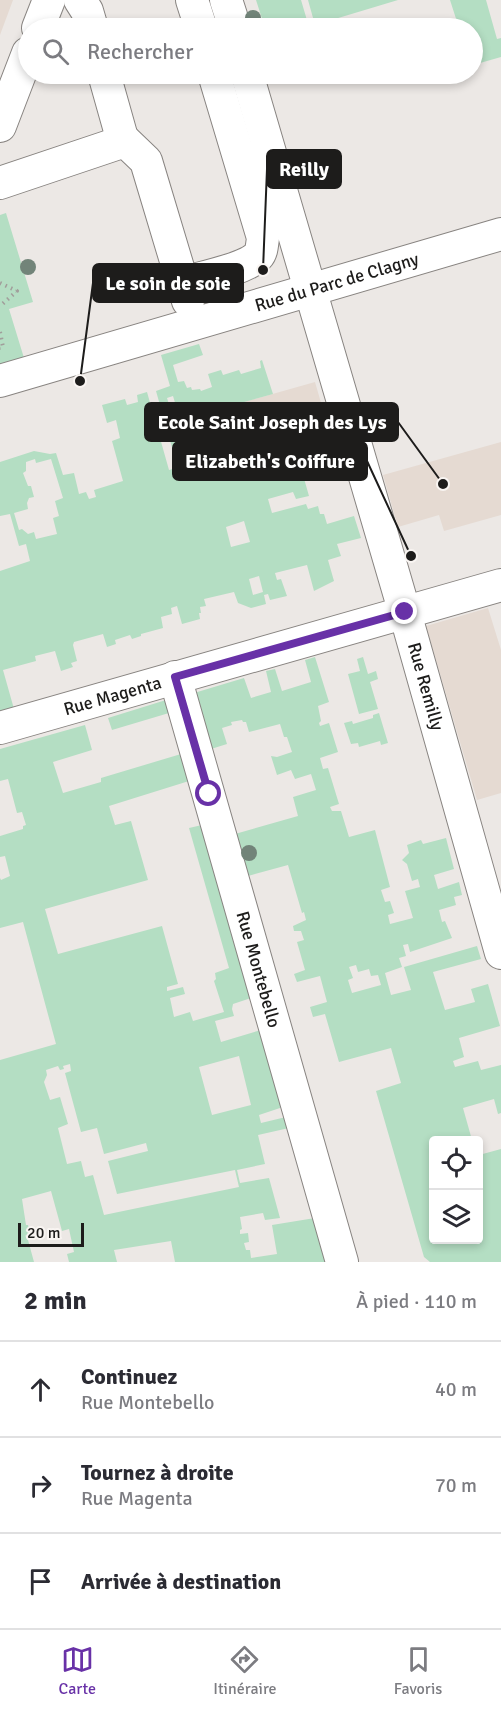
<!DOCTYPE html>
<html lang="fr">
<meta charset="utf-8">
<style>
:root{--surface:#fff;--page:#f2f2f3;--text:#2b2b33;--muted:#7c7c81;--line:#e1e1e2;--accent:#6831a7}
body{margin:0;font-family:Signika,sans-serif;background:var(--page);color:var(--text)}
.controls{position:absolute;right:18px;bottom:18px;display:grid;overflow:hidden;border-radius:6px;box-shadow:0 3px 9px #0003}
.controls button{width:54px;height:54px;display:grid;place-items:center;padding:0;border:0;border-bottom:2px solid var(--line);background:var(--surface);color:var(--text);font:30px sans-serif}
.scale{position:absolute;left:18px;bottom:15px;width:66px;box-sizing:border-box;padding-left:6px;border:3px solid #1d1c1b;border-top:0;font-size:16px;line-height:21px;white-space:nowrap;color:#1d1c1b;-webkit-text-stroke:4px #f9f5f2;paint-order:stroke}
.stop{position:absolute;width:18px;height:18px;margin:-14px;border:4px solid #6831a7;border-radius:50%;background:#fff}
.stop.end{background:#6831a7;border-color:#fff;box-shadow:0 2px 6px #0008}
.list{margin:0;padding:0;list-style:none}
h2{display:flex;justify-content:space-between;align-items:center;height:78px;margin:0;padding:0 24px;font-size:26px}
h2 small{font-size:20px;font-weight:400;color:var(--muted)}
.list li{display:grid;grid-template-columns:39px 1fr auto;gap:18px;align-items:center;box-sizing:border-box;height:96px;padding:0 24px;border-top:2px solid var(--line)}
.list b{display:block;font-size:22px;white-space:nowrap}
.list p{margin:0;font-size:20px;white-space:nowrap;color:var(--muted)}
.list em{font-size:20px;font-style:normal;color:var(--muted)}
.icon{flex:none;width:33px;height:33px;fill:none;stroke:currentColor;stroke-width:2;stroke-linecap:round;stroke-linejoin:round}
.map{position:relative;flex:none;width:501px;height:1262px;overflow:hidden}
.search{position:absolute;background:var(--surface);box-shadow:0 3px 9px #0003;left:18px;right:18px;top:18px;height:66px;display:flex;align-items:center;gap:15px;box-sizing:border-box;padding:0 21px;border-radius:33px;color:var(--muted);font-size:22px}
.sheet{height:366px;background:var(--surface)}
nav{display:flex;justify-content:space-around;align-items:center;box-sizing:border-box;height:84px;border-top:2px solid var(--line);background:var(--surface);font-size:16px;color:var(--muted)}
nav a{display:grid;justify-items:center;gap:3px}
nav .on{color:var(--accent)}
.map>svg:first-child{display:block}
.built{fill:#e5dad2}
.green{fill:#b4dec3;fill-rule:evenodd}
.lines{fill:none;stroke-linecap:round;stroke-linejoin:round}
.minor-casing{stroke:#888481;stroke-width:34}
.path{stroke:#a19e9b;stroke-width:4;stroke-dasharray:1.5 4.5;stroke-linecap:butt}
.minor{stroke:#fff;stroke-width:32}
.tree{fill:#728479}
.route{stroke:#6831a7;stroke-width:8}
.labels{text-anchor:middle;stroke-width:4.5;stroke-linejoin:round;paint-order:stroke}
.street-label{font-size:18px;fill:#1d1c1b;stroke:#f9f5f2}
.leader{fill:none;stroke:#1d1c1b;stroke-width:2}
.callout-dot{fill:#1d1c1b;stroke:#f9f5f2;stroke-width:2}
.callout{fill:#1d1c1b;stroke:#1d1c1b;stroke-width:2}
.callout-label{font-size:20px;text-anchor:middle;font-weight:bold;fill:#fff}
</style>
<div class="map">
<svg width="501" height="1262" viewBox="0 0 501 1262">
<rect width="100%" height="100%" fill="#ece8e5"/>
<path class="built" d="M0,0H13L0,35Z
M315,382L328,427L232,452L219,409Z
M501,442V515L444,531L439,515L398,527L383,475Z
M488,608L501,650V793L477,800L426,626Z"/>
<path class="green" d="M256,0H301L309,27L302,28H265Z
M308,0H398L315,25Z
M450,0H486L497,39L501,38V57L473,65L472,28H459Z
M6,213L33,302L9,309L24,358L0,365V215Z
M199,344L203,355L173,365L178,382L184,381L187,388L191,387L192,390L200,389L201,391L212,387L208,374L221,370L223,375L239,370L241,374L261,368L260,361L262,360L273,394L219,409L233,452L245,449L248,457L252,458L295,447L309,496L296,499L293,492L268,499L272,513L306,504L308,509L318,506L320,514H324L327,524L354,516L361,538L337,544L341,556L328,560L334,581L314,591L307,565L275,573L277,580L281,579L287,596L270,600L268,594L264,595L266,604L251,608L238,603L234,592L204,599L206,606L200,607L201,613H199L200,619L182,624L177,606L171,608L172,614L161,617L163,628L141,634V636L132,639L130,635L115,640L116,644L107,647L103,634L74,642L73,645L77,661L71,663L73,667L61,671L55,651L35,656L36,661L3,670L14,709L0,714V571L30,561L26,544L19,546L10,514L0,516V462L34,451L50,454L56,453L63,475L74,473L79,494L86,492L89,499L96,497L94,490L123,481L112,441L120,438L116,420L107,423L102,405L125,399L127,405L138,402L137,395L147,392L169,470L219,456L216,446L190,454L188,447L173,451L156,391L170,386L161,355ZM173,396L187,443L182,445L167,398ZM35,459L36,463L51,459L63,498L55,501L59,516L53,518L57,534L36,539L34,532L28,534L22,529L19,530L14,513L28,509L27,503L29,498L34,497L31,486H28L23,473L26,471V462ZM244,521L250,542L231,547L226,527ZM259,576L263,592L253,595L249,579Z
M315,657L329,702L318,706L321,721L319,723L320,726L329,723L338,752L320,758L323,769L328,768L339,804L330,807L332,811H341L349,837L375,830L390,887L381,890L385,902L390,901L394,913L388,915L390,924L413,918L405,891L420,887L418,879L412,881L407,864L402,860L409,853L407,845L421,840L423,844L446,838L454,869L434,875L438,889L459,882L462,895L454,897L456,905L439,910L442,922L445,921L452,938L410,952L408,944L403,945L406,956L399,958L402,967L385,973L391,995L411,990L404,967L477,946L481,959L433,972L445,1010L475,1002L471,989L488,984L500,1026L459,1038L464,1057L453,1061L455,1067L478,1061L481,1070L501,1065V1113L498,1114L494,1099L463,1108L472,1140H434V1240H478L479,1155L501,1149V1262H430L424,1257L376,1091L401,1083L391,1048L339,1062L325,1014L313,1017L310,1007L327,1002L320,976L297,982L294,974L305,970L297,942L304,940L301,931H294L293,926L306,920L304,912L302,913L288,865L248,876L235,834L298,816L293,797L316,790L311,774L295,779L291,770L277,775L271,756L277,757L292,752L287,737H284L280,724L249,732L246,722H243L242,720L231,722L232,725L222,728L227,744L211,749L194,693L244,678L251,698L271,692L266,671L275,669L282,691L311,682L305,660ZM356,965L358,972L369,969L371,976L378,975L381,985L352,993L348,980L353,978L349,967Z
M363,657L368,674L376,671L378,679L370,682L378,709L359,714L348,674L360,671L357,659Z
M166,700L169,713L112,730L108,718Z
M379,713L388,743L381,745L380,741L359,747L358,743L351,744L344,723L352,721L353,724L373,718V715Z
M85,725L92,750L53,762L63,793L101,782V778L181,754L189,781L109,806L115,825L131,821L148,880L45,909L58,954L162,926L178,984L167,987V991L183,987L185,994L170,998L174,1017L190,1012L193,1021L224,1012L214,981L216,979L215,973L229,968L189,828L202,825L251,998L233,1004L232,1009L234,1016L215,1021L221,1042L261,1030L283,1107L259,1115L261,1123L286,1117L289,1128L258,1135L265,1164L237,1170L240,1183L269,1178L280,1218L265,1220L263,1213L240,1217L242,1229L240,1230V1234L248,1233L249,1242L244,1243L246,1250H250L251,1258L277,1254L272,1225L315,1218L328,1262H175L171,1241L114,1250L117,1262H69L67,1254L74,1252L69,1229L62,1231L51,1191L22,1199L26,1225H28L32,1239L28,1240L34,1262H0V1060L56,1044L23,922L0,928V878L1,880L10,876L5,856L0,857V836L23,829V826L26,825L22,812L17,813L8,779L0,781V749ZM239,1056L251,1105L212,1115L199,1067ZM70,1064L71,1071L65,1073L81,1132L97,1128L104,1154L146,1143L148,1151L108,1161L117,1194L235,1170L239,1187L104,1215L93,1175L85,1177L81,1161L67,1164L58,1128L68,1124L60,1097L50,1100L44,1082L47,1075L46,1070L58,1066L60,1070L64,1069L63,1066Z"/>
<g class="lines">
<g class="minor-casing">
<g id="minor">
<path d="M80,0L87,11L92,28"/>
<path d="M192,0L201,28"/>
<path d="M226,0L235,28"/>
<path d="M38,28L49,0"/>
<path d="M104,74L122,138"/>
<path id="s1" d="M247,74L409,627L501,953"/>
<path d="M0,126L28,53"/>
<path d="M122,138L146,161L188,301"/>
<path d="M0,183L119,143L122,138"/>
<path d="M182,283C202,277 244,270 258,256C262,252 262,244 263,238L214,74"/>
<path id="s2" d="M0,381L501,234"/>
<path id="s3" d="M175,677L342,1262"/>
<path id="s4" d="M0,728L501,585"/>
</g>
</g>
<path class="path" d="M0,283L17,291L0,306
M0,332L3,347L0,348"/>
<use href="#minor" class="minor"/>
</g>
<g class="tree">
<circle cx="253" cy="18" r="8"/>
<circle cx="28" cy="267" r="8"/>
<circle cx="249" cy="853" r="8"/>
</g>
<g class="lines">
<path class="route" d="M209,794L175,677L405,612"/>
</g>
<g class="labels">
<g class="street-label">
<text dy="6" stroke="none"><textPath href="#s2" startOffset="351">Rue du Parc de Clagny</textPath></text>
<text dy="6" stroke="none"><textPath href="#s1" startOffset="638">Rue Remilly</textPath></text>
<text dy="6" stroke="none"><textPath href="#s4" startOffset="117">Rue Magenta</textPath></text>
<text dy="6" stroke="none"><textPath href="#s3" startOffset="304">Rue Montebello</textPath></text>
</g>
</g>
<path class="leader" d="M263 270L267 169M80 381L93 283M443 484L398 422M411 556L367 461"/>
<g class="callout-dot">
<circle cx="263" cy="270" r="6"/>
<circle cx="80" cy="381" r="6"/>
<circle cx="443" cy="484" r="6"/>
<circle cx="411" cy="556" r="6"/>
</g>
<g class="callout">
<rect x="267" y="150" width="74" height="38" rx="6"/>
<rect x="93" y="264" width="150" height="38" rx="6"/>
<rect x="145" y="403" width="253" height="38" rx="6"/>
<rect x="173" y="442" width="194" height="38" rx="6"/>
</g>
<g class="callout-label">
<text x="304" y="176">Reilly</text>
<text x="168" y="290">Le soin de soie</text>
<text x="272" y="429">Ecole Saint Joseph des Lys</text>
<text x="270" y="468">Elizabeth's Coiffure</text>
</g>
</svg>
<div class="controls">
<button><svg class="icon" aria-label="locate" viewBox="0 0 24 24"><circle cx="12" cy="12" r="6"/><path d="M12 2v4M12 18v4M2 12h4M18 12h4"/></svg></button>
<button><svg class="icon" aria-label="layers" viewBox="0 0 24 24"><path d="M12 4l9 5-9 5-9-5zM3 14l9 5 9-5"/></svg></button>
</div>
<div class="scale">20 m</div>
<div class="stop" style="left:209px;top:794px"></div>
<div class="stop end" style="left:405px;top:612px"></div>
<div class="search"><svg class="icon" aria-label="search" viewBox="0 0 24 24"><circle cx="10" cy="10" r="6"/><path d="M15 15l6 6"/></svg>Rechercher</div>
</div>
<section class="sheet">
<h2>2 min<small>À pied · 110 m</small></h2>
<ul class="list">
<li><svg class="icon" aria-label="ahead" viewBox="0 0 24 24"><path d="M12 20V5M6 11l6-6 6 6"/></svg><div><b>Continuez</b><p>Rue Montebello</p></div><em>40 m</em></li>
<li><svg class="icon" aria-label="right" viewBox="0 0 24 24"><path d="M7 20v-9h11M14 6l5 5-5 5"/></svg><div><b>Tournez à droite</b><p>Rue Magenta</p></div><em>70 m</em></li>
<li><svg class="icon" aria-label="arrive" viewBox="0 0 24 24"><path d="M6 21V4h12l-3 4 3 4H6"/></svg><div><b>Arrivée à destination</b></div></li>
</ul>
</section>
<nav>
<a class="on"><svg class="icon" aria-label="map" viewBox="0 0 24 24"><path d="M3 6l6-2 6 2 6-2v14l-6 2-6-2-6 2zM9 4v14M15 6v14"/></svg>Carte</a>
<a><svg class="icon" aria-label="directions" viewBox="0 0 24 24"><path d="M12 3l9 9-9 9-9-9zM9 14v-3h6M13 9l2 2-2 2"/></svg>Itinéraire</a>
<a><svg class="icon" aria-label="saved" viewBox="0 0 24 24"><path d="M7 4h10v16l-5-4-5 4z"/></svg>Favoris</a>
</nav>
